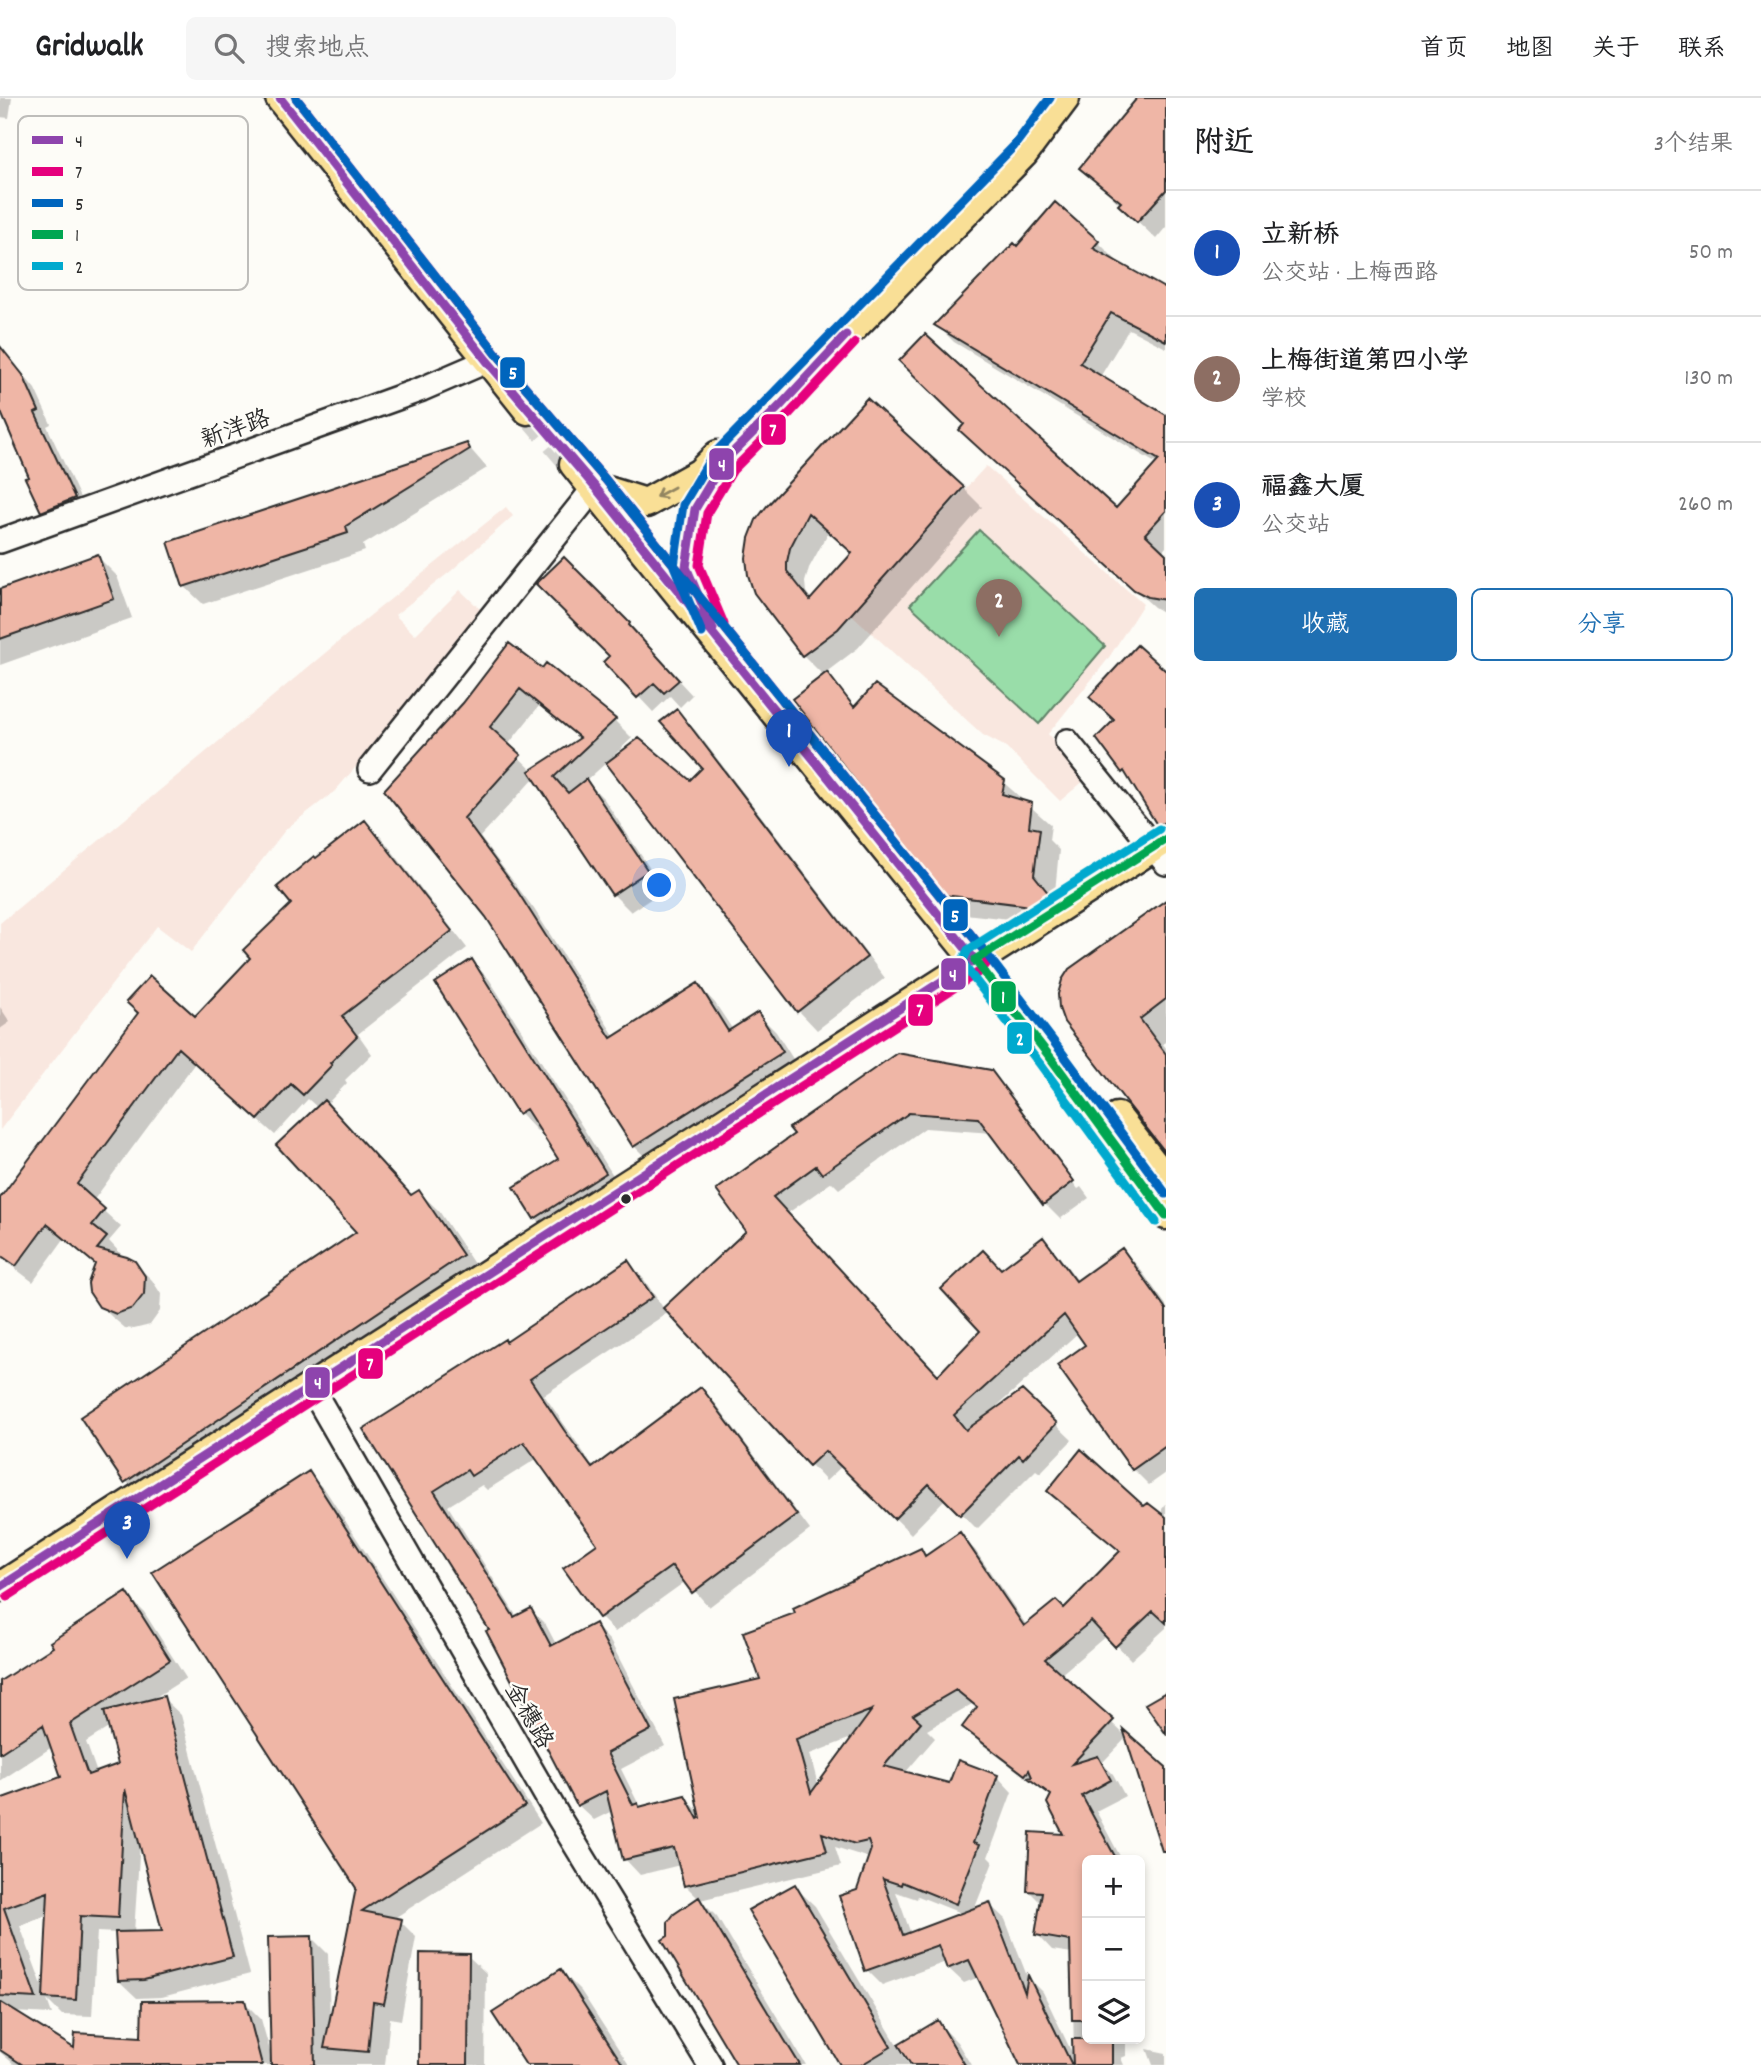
<!DOCTYPE html>
<html lang="zh">
<meta charset="utf-8">
<style>
:root{--surface:#fff;--page:#f6f6f6;--text:#202124;--muted:#757577;--line:#e0e0e0;--accent:#1f6fb2}
body{margin:0;font-family:Dekko,"LXGW WenKai TC",sans-serif;background:var(--page);color:var(--text)}
.controls{position:absolute;right:21px;bottom:21px;display:grid;overflow:hidden;border-radius:10px;box-shadow:0 4px 10px #0003}
.controls button{width:63px;height:63px;display:grid;place-items:center;padding:0;border:0;border-bottom:2px solid var(--line);background:var(--surface);color:var(--text);font:35px sans-serif}
.you{position:absolute;left:660px;top:788px;width:24px;height:24px;margin:-18px;border:5px solid #fff;border-radius:50%;background:#1a73e8;box-shadow:0 0 0 10px #1a73e833}
.badge{display:grid;place-items:center;width:46px;height:46px;border-radius:50%;background:var(--accent);color:#fff;font-size:23px;font-weight:700}
.pin{position:absolute;translate:-50% -58px;filter:drop-shadow(0 2px 4px #0008)}
.pin::after{content:'';position:absolute;top:37px;width:24px;height:21px;background:inherit;clip-path:polygon(0 0,100% 0,50% 100%)}
.list{margin:0;padding:0;list-style:none}
h2{display:flex;justify-content:space-between;align-items:center;height:91px;margin:0;padding:0 28px;font-size:30px}
h2 small{font-size:23px;font-weight:400;color:var(--muted)}
.list li{display:grid;grid-template-columns:46px 1fr auto;gap:21px;align-items:center;box-sizing:border-box;height:126px;padding:0 28px;border-top:2px solid var(--line)}
.list b{display:block;font-size:26px;white-space:nowrap}
.list p{margin:0;font-size:23px;white-space:nowrap;color:var(--muted)}
.list em{font-size:23px;font-style:normal;color:var(--muted)}
.actions{display:flex;gap:14px;padding:21px 28px}
.actions a{flex:1;padding:16px 0;border:2px solid var(--accent);border-radius:10px;text-align:center;font-size:24px;color:var(--accent)}
.actions .main{background:var(--accent);color:#fff}
.icon{flex:none;width:38px;height:38px;fill:none;stroke:currentColor;stroke-width:2;stroke-linecap:round;stroke-linejoin:round}
.map{position:relative;flex:none;width:1166px;height:1967px;overflow:hidden}
header{display:flex;align-items:center;gap:42px;box-sizing:border-box;height:98px;padding:0 35px;background:var(--surface);border-bottom:2px solid var(--line)}
header strong{font-size:33px}
nav{display:flex;gap:38px;margin-inline-start:auto;font-size:24px}
.search{width:490px;height:63px;background:var(--page);display:flex;align-items:center;gap:18px;box-sizing:border-box;padding:0 24px;border-radius:10px;color:var(--muted);font-size:26px}
main{display:flex}
aside{flex:1;background:var(--surface)}
.map>svg:first-child{display:block}
.built{fill:#f9e7df}
.green{fill:#99dda9;stroke:#62846a;stroke-width:2}
.shadow{fill:#0003;fill-rule:evenodd}
.building{fill:#efb6a6;stroke:#2b2b2b;stroke-width:2;fill-rule:evenodd}
.lines{fill:none;stroke-linecap:round;stroke-linejoin:round}
.major-tunnel{stroke:#d3d2ce;stroke-width:28;stroke-dasharray:28 14;stroke-linecap:butt}
.minor-casing{stroke:#2b2b2b;stroke-width:28}
.major-casing{stroke:#2b2b2b;stroke-width:33}
.minor{stroke:#fdfcf7;stroke-width:23}
.major{stroke:#f9df96;stroke-width:28}
.bus-1-casing{stroke:#fdfcf7;stroke-width:14}
.bus-2-casing{stroke:#fdfcf7;stroke-width:14}
.bus-3-casing{stroke:#fdfcf7;stroke-width:14}
.bus-4-casing{stroke:#fdfcf7;stroke-width:14}
.bus-5-casing{stroke:#fdfcf7;stroke-width:14}
.bus-1{stroke:#8e44ad;stroke-width:9}
.bus-2{stroke:#e5007d;stroke-width:9}
.bus-3{stroke:#0065bd;stroke-width:9}
.bus-4{stroke:#00a651;stroke-width:9}
.bus-5{stroke:#00a9ce;stroke-width:9}
.oneway{stroke:#928560}
.bus-dot{fill:#2b2b2b;stroke:#fdfcf7;stroke-width:2.5}
.labels{text-anchor:middle;stroke-width:5;stroke-linejoin:round;paint-order:stroke}
.street-label{font-size:24px;fill:#2b2b2b;stroke:#fdfcf7}
.key{fill:#fdfcf7;stroke:#bebdba;stroke-width:2}
.key-label{font-size:19px;fill:#2b2b2b}
.line-badge{stroke:#fdfcf7;stroke-width:2.5}
.badge-label{font-size:19px;text-anchor:middle;font-weight:bold;fill:#fff}
</style>
<header>
<strong>Gridwalk</strong>
<div class="search"><svg class="icon" aria-label="search" viewBox="0 0 24 24"><circle cx="10" cy="10" r="6"/><path d="M15 15l6 6"/></svg>搜索地点</div>
<nav><a>首页</a><a>地图</a><a>关于</a><a>联系</a></nav>
</header>
<main>
<div class="map">
<svg width="1166" height="1967" viewBox="0 0 1166 1967">
<rect width="100%" height="100%" fill="#fdfcf7"/>
<filter id="ink" filterUnits="userSpaceOnUse"><feTurbulence type="fractalNoise" baseFrequency=".0143" numOctaves="2"/><feDisplacementMap in="SourceGraphic" scale="14" xChannelSelector="R" yChannelSelector="G"/><feConvolveMatrix kernelMatrix="1 2 1 2 8 2 1 2 1" color-interpolation-filters="sRGB"/></filter>
<g filter="url(#ink)">
<path class="built" d="M986,368L1143,506L1108,561L1048,636L1085,682L1060,703L1006,649L983,637L851,516Z
M506,409L513,418L451,473L395,517L415,537L460,492L481,512L412,604L335,693L286,731L191,854L157,828L0,1032V825L372,516Z"/>
<path class="green" d="M979,432L1105,548L1039,626L910,507Z"/>
<path class="shadow" d="M0,0H12L9,20L0,19Z
M1138,0H1166V129L1156,141L1082,70Z
M1055,107L1098,144L1116,162L1113,165L1166,193V250L1129,231L1100,279L1166,319V449L1162,454L1166,458V516L1154,509L979,350L1116,412L1157,366L954,244L937,227L1017,151Z
M0,248L35,291L51,326L47,328L86,413L55,425L42,412L32,379L0,308Z
M467,347L487,370L363,447L365,453L203,506L184,488Z
M963,390L982,409L858,550L825,575L856,609L1003,684L1051,727L1049,742L1059,752L1052,826L965,816L945,796L824,578L803,557L755,494L758,423ZM829,433L854,456L812,502L806,494L805,484L809,470Z
M97,458L117,478L132,520L0,567V493Z
M564,461L644,541L642,543L692,597L680,609L670,598L653,614L606,564L612,558Z
M510,547L614,622L632,640L608,663L609,665L690,684L704,670L677,613L696,633L885,880L817,932L798,912L607,664L586,683L604,701L664,792L631,814L613,796L535,679L480,739L534,811L615,939L698,887L715,905L733,932L758,916L776,934L800,972L652,1066L634,1048L487,818L386,692L464,606ZM539,608L580,641L533,673L507,648Z
M365,724L382,740L467,850L358,936L372,956L345,982L347,985L326,1007L411,1099L419,1094L439,1113L482,1178L145,1403L126,1383L358,1135L318,1010L308,1001L275,1037L195,965L93,1103L121,1129L109,1143L122,1157L121,1159L134,1165L152,1182L161,1196L160,1213L150,1227L134,1231L125,1230L112,1219L94,1202L91,1194V1176L96,1168L64,1141L33,1184L0,1159V1103L195,920L253,860L294,806L316,762Z
M1166,804V943L1163,946L1166,950V1052L1063,883Z
M472,864L489,881L623,1093L553,1138L536,1120L516,1090L561,1062L541,1031L537,1033L520,1015L437,886Z
M0,909L10,924L0,931Z
M990,974L1003,987H1000L1078,1091L1081,1089L1089,1100L1060,1121L1044,1105L992,1035L925,1030L839,1091L832,1084L788,1115L939,1279L982,1233L1001,1173L1043,1142L1059,1158L1078,1183L1122,1152L1138,1168L1166,1207V1375L1149,1387L1133,1371L1088,1247L1079,1234L996,1309L997,1311L1022,1294L1072,1342L1040,1375L1036,1372L977,1431L946,1400L911,1436L842,1368L826,1383L669,1214L544,1297L595,1371L701,1291L716,1306L810,1432L709,1509L686,1483L615,1534L600,1519L599,1446L538,1360L487,1392L482,1387L448,1408L517,1519L531,1512L546,1527L557,1548L595,1527L610,1543L665,1648L621,1671L641,1711L685,1699L700,1715L763,1582L797,1516L921,1452L928,1459L959,1437L975,1452L1027,1528L1064,1512L1121,1454L1049,1393L1144,1411L1162,1418V1411L1166,1406V1530L1131,1562L1107,1537L1060,1577L1127,1639L1102,1665L1113,1676L1125,1698L1096,1713L1122,1762H1087V1941H1126V1958L1121,1960L1124,1967H1022L979,1879L964,1885L948,1870L946,1864L882,1887L867,1872L858,1793L869,1760L835,1749L841,1768L700,1802L717,1819L806,1967H741L699,1801L685,1787L680,1767L640,1777L625,1761L612,1713L594,1722L578,1707L489,1534L492,1532L365,1331L506,1246L628,1165L643,1180L664,1211L748,1133L719,1092ZM972,1606L978,1611L964,1629L979,1644L1052,1699L1066,1738L1029,1793L1041,1805L1037,1836L1052,1852L1072,1855L1074,1959L1043,1894L1027,1878L1005,1821L989,1806L974,1812L993,1764L988,1759L1012,1694L997,1678L950,1687L905,1675L935,1640L927,1632ZM854,1639L818,1687L810,1656ZM896,1794L917,1801L918,1798L963,1816L911,1836Z
M309,1376L326,1393L541,1725L393,1821L399,1822L416,1839L401,1922L390,1920L385,1967H15L0,1954V1703L63,1680L52,1649L0,1683V1585L55,1550L127,1497L144,1514L186,1580L151,1602L163,1600L181,1617L250,1876L162,1899L137,1900L119,1883L117,1835L97,1834L92,1918L62,1917L47,1902L52,1916L13,1914L76,1958L143,1941L244,1904L261,1921L271,1957L311,1839L328,1856L330,1922L358,1789ZM110,1629L121,1668L97,1675L86,1644ZM140,1743L165,1834L134,1835ZM49,1817L45,1895L20,1828Z
M795,1789L815,1808L898,1948L937,1924L957,1944L971,1967H913L901,1948L899,1950L909,1967H842Z
M468,1858L486,1875L485,1967H420Z
M561,1873L581,1893L629,1967H528Z
M1147,1951L1166,1955V1967H1153Z"/>
<path class="building" d="M1137,0H1166V92L1137,124L1118,107L1121,104L1079,70Z
M1055,104L1099,143L1093,150L1166,191V243L1111,215L1080,265L1166,317V413L1145,436L1166,456V502L1148,499L1134,492L959,332L964,326L899,263L925,236L1116,410L1159,362L934,227L1014,145L1017,148Z
M0,248L23,277L39,313L35,315L75,400L41,414L25,380L29,379L0,312Z
M867,300L964,389L838,531L802,558L754,495L748,477L746,460L749,440L756,422L767,408ZM808,415L852,455L810,502L787,473V464L790,450Z
M467,345L470,351L346,428L348,435L183,489L168,444Z
M98,456L114,501L0,541V491Z
M564,459L630,525L629,527L679,582L664,595L654,585L637,600L603,564L609,558L536,486Z
M509,545L542,570L546,565L616,621L554,679L568,695L586,681L648,773L612,797L529,673L580,640L520,591L490,629L521,657L464,720L516,791L611,940L698,885L728,933L758,914L783,954L633,1049L486,819L384,692L463,605Z
M1137,547L1166,573V724L1157,727L1124,673L1122,675L1096,640L1114,622L1089,599Z
M827,574L854,609L875,586L1005,682L1002,696L1032,705L1029,729L1040,731L1034,777L1049,796L1031,808L944,797L792,601Z
M677,611L867,859L797,914L606,665L639,640L690,682L702,670L660,624Z
M365,722L452,833L342,918L357,938L330,965L332,967L303,997L291,986L258,1022L178,950L77,1086L105,1111L92,1127L107,1139L97,1151L127,1159L135,1163L145,1178L144,1196L133,1210L116,1216L99,1209L89,1194L88,1185L95,1166L47,1126L16,1168L0,1157V1100L138,915L126,904L150,878L195,918L250,860L243,852L291,806L277,789L314,758L316,760Z
M1166,802V901L1140,921L1166,956V1055L1064,924L1059,910L1058,896L1062,882L1069,871Z
M472,861L606,1075L534,1121L514,1089L558,1061L526,1011L518,1016L435,885Z
M897,955L991,972L1074,1083L1043,1107L978,1020L909,1015L822,1076L816,1068L773,1099L938,1277L980,1233L941,1191L983,1152L1001,1171L1043,1139L1076,1183L1122,1150L1166,1211V1348L1132,1372L1057,1267L1085,1247L1064,1217L954,1317L966,1332L1022,1292L1057,1325L1023,1361L1019,1357L960,1417L929,1386L894,1421L825,1353L809,1368L663,1210L746,1133L716,1092L794,1036L789,1030Z
M324,1002L411,1097L419,1092L463,1157L124,1385L80,1319L356,1134L276,1047Z
M628,1162L653,1199L530,1281L564,1332L592,1370L701,1289L797,1417L692,1495L672,1468L599,1520L563,1470L597,1446L524,1344L471,1378L467,1372L434,1393L514,1519L531,1510L551,1548L595,1525L651,1632L607,1655L633,1707L638,1705L639,1709L685,1697L698,1721L700,1720L674,1601L760,1581L743,1534L795,1515L793,1510L921,1450L925,1458L960,1434L1024,1528L1056,1502L1064,1510L1120,1453L1047,1393L1081,1351L1144,1408L1148,1405L1166,1419V1525L1153,1513L1115,1549L1091,1523L1045,1561L1114,1622L1072,1666L1098,1658L1111,1682L1082,1698L1117,1762H1087V1922H1072L1070,1843L1035,1837L1042,1794L1027,1793L1030,1734L1063,1736L1047,1705L1051,1697L1028,1680L1032,1679L1029,1672L1025,1677L962,1629L977,1609L956,1592L913,1617L921,1624L884,1668L949,1685L958,1662L998,1677L973,1745L979,1747L956,1806L902,1784L901,1787L883,1781L903,1837L990,1804L1025,1895L1028,1877L1072,1967H1020L969,1862L947,1871L938,1847L865,1873L839,1798L857,1792L871,1751L868,1743L855,1746L822,1735L827,1753L684,1788L674,1750L623,1762L606,1693L577,1708L486,1533L489,1532L363,1331L505,1241L506,1244ZM872,1612L811,1695L796,1641Z
M309,1373L525,1708L362,1813L402,1821L384,1906L373,1904L368,1954L324,1950L356,1790L152,1474Z
M127,1494L170,1562L70,1626L88,1677L118,1666L104,1613L164,1598L233,1859L144,1882L118,1883L115,1834L162,1833L125,1691L118,1820L80,1818L76,1902L43,1900L48,1794L4,1810L36,1900L0,1898V1701L61,1679L43,1627L0,1655V1583L53,1549L50,1544Z
M1166,1594V1636L1145,1606Z
M1123,1631L1166,1669V1753H1162Z
M795,1786L891,1949L861,1967H840L748,1812Z
M699,1799L784,1941L800,1967H737L662,1842L668,1838V1824L674,1816Z
M312,1838L315,1967H271L268,1839Z
M420,1855L469,1856L468,1967H419Z
M561,1871L623,1967H526L492,1915Z
M245,1902L262,1967H23L0,1952V1904L74,1950L75,1935L141,1939L142,1903Z
M938,1922L965,1967H911L898,1946Z
M1072,1941H1112V1967H1073Z"/>
<g class="lines">
<path class="major-tunnel" d="M528,312L574,366"/>
<g class="minor-casing">
<path id="minor" d="M0,443L422,291L487,263
M1067,643L1166,765
M370,671L595,389
M311,1289L559,1720L710,1967"/>
</g>
<g class="major-casing">
<path id="major" d="M280,0L528,312
M574,366L975,862L1050,959L1166,1117
M595,389L646,405L700,375L718,357
M705,511L686,469L695,411L723,364L781,307L846,237L1023,56L1065,0
M1117,1019L1166,1082
M0,1489L1166,741"/>
</g>
<use href="#minor" class="minor"/>
<use href="#major" class="major"/>
<g class="bus-1-casing">
<path id="bus-1" d="M713,531L686,469L695,411L723,364L781,307L846,237
M0,1489L975,862L595,389L487,263L280,0"/>
</g>
<g class="bus-2-casing">
<path id="bus-2" d="M724,526L699,467L707,415L733,372L790,315L855,245
M7,1499L982,872L987,865L985,854L605,381L496,255L296,0"/>
</g>
<g class="bus-3-casing">
<path id="bus-3" d="M296,0L496,255L605,381L985,854L1060,952L1166,1096
M702,535L674,468L683,407L712,358L1014,48L1050,0"/>
</g>
<g class="bus-4-casing">
<path id="bus-4" d="M1166,741L975,862L1050,959L1166,1117"/>
</g>
<g class="bus-5-casing">
<path id="bus-5" d="M1156,1124L1040,966L965,869L963,862L968,852L1159,731"/>
</g>
<use href="#bus-1" class="bus-1"/>
<use href="#bus-2" class="bus-2"/>
<use href="#bus-3" class="bus-3"/>
<use href="#bus-4" class="bus-4"/>
<use href="#bus-5" class="bus-5"/>
</g>
<defs><path id="oneway-shaft" d="M-6 0H5M1.5-3L5.5 0L1.5 3" fill="none" stroke-width="1.6" stroke-linecap="round" stroke-linejoin="round" transform="scale(1.75)"/></defs>
<use class="oneway" href="#oneway-shaft" transform="translate(665 394) rotate(151)"/>
</g>
<circle class="bus-dot" cx="626" cy="1101" r="6"/>
<g class="labels">
<g class="street-label">
<text transform="translate(235 330) rotate(-20)" y="8">新洋路</text>
<text transform="translate(530 1617) rotate(60)" y="8">金穗路</text>
</g>
</g>
<rect x="18" y="18" width="230" height="174" rx="10" class="key"/>
<rect x="32" y="38" width="31" height="8" fill="#8e44ad"/>
<rect x="32" y="69" width="31" height="9" fill="#e5007d"/>
<rect x="32" y="101" width="31" height="8" fill="#0065bd"/>
<rect x="32" y="132" width="31" height="9" fill="#00a651"/>
<rect x="32" y="164" width="31" height="8" fill="#00a9ce"/>
<g class="key-label">
<text x="75" y="49">4</text>
<text x="75" y="80">7</text>
<text x="75" y="112">5</text>
<text x="75" y="143">1</text>
<text x="75" y="175">2</text>
</g>
<g class="line-badge">
<rect x="499" y="258" width="27" height="33" rx="7" fill="#0065bd"/>
<rect x="760" y="315" width="27" height="33" rx="7" fill="#e5007d"/>
<rect x="708" y="349" width="27" height="34" rx="7" fill="#8e44ad"/>
<rect x="942" y="800" width="27" height="34" rx="7" fill="#0065bd"/>
<rect x="940" y="859" width="27" height="34" rx="7" fill="#8e44ad"/>
<rect x="990" y="882" width="27" height="33" rx="7" fill="#00a651"/>
<rect x="907" y="895" width="27" height="34" rx="7" fill="#e5007d"/>
<rect x="1006" y="923" width="27" height="34" rx="7" fill="#00a9ce"/>
<rect x="357" y="1249" width="27" height="33" rx="7" fill="#e5007d"/>
<rect x="304" y="1268" width="27" height="33" rx="7" fill="#8e44ad"/>
</g>
<g class="badge-label">
<text x="513" y="281">5</text>
<text x="773" y="338">7</text>
<text x="722" y="373">4</text>
<text x="955" y="824">5</text>
<text x="953" y="883">4</text>
<text x="1003" y="905">1</text>
<text x="920" y="918">7</text>
<text x="1020" y="947">2</text>
<text x="370" y="1272">7</text>
<text x="318" y="1291">4</text>
</g>
</svg>
<div class="controls">
<button>+</button>
<button>−</button>
<button><svg class="icon" aria-label="layers" viewBox="0 0 24 24"><path d="M12 4l9 5-9 5-9-5zM3 14l9 5 9-5"/></svg></button>
</div>
<div class="you"></div>
<div class="pin badge" style="left:789px;top:669px;background:#1a4fb4">1</div>
<div class="pin badge" style="left:999px;top:539px;background:#8d6e63">2</div>
<div class="pin badge" style="left:127px;top:1461px;background:#1a4fb4">3</div>
</div>
<aside>
<h2>附近<small>3个结果</small></h2>
<ul class="list">
<li><span class="badge" style="background:#1a4fb4">1</span><div><b>立新桥</b><p>公交站 · 上梅西路</p></div><em>50 m</em></li>
<li><span class="badge" style="background:#8d6e63">2</span><div><b>上梅街道第四小学</b><p>学校</p></div><em>130 m</em></li>
<li><span class="badge" style="background:#1a4fb4">3</span><div><b>福鑫大厦</b><p>公交站</p></div><em>260 m</em></li>
</ul>
<div class="actions"><a class="main">收藏</a><a>分享</a></div>
</aside>
</main>
